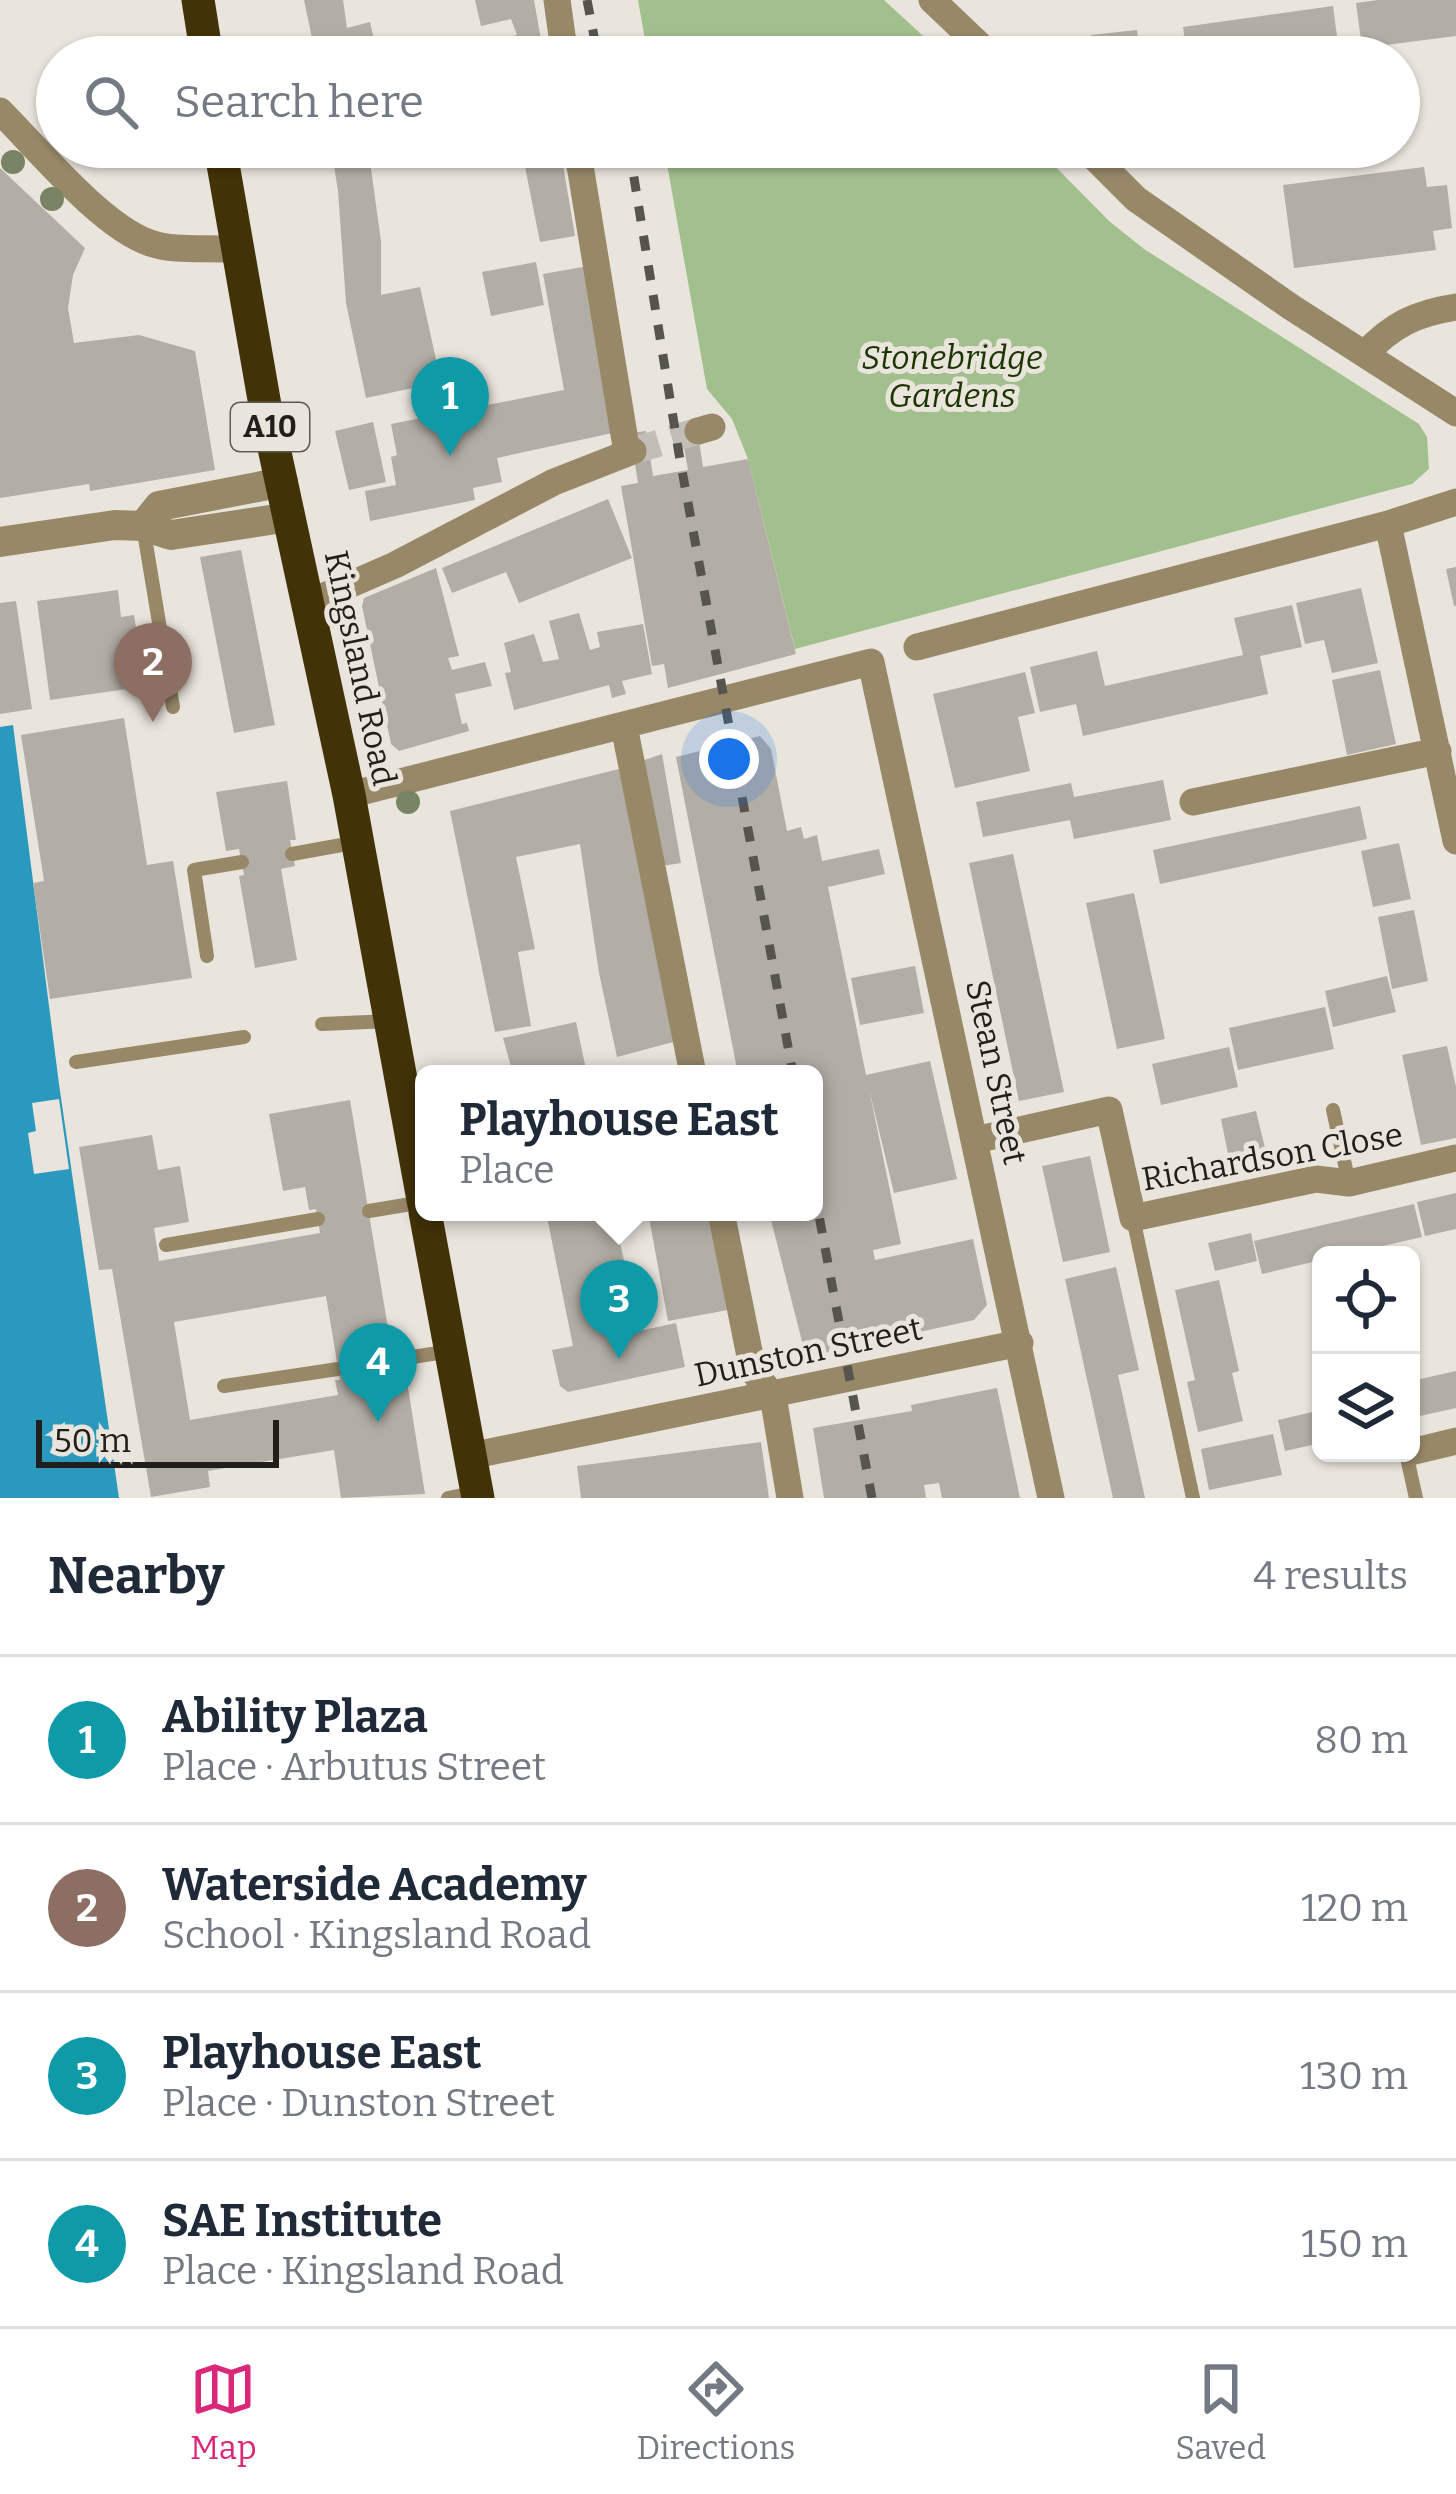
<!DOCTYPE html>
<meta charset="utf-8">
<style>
:root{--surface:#fff;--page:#f6f6f7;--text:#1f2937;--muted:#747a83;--line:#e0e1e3;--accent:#db2777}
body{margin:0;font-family:Bitter,serif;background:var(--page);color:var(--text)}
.controls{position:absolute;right:36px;bottom:36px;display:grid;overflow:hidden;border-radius:18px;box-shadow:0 3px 9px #0004}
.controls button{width:108px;height:108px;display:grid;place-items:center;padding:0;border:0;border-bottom:3px solid var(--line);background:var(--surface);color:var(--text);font:60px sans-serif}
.scale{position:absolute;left:36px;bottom:30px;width:243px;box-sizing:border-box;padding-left:12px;border:6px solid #211f1c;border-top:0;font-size:33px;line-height:42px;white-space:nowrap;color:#211f1c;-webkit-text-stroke:9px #eae5dc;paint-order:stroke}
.you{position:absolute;left:729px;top:759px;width:42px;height:42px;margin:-30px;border:9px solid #fff;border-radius:50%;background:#1a73e8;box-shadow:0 0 0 18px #1a73e833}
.badge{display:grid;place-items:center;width:78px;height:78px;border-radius:50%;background:var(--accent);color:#fff;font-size:39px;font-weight:700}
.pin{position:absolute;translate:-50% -99px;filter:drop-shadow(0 3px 6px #0008)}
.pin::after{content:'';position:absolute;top:63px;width:42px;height:36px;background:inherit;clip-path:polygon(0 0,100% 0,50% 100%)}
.popup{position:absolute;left:415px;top:1065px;width:408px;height:156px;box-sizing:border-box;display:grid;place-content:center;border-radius:18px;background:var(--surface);filter:drop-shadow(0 3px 9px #0005);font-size:39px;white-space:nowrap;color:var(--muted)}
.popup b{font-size:45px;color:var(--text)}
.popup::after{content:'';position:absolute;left:50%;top:100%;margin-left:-24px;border:24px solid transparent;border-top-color:var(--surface)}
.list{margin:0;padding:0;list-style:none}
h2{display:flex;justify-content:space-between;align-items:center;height:156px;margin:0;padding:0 48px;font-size:51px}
h2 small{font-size:39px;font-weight:400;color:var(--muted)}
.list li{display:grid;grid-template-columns:78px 1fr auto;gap:36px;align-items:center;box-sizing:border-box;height:168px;padding:0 48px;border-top:3px solid var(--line)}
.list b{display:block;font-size:45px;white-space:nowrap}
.list p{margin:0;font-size:39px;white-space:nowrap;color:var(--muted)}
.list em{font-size:39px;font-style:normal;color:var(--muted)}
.icon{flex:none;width:66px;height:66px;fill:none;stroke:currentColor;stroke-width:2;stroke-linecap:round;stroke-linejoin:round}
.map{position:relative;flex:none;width:1456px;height:1498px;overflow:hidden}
.search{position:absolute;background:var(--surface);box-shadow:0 3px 9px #0004;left:36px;right:36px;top:36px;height:132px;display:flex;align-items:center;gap:30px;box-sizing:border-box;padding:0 42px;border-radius:66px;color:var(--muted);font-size:45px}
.sheet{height:828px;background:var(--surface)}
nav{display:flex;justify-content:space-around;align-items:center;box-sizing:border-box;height:168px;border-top:3px solid var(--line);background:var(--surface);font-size:33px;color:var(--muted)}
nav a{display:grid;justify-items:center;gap:6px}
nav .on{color:var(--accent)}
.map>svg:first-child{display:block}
.green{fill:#a2bf8e}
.water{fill:#2a99bd}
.pier{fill:#eae5dc}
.building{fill:#b2ada5;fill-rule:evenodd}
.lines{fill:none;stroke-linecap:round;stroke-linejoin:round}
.minor-tunnel{stroke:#c2bdb6;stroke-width:27;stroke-dasharray:27 14;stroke-linecap:butt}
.service{stroke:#978868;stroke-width:14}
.minor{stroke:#978868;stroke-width:27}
.tertiary{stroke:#978868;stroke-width:30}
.trunk{stroke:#423208;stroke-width:33}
.rail{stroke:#56544f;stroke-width:9;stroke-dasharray:15 15;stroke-linecap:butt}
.tree{fill:#788463}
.labels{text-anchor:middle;stroke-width:10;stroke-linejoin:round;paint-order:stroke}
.shield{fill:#eae5dc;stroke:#5d5a56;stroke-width:3}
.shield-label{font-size:30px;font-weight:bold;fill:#211f1c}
.park-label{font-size:33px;font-style:italic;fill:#1b3500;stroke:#eae5dc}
.street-label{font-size:33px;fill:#211f1c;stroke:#eae5dc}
</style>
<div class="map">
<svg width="1456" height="1498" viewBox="0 0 1456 1498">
<rect width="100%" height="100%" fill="#eae5dc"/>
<path class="green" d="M638,0H884L946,57H648Z
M664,147H1036L1109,221L1144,249L1419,424L1427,437L1429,469L1412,484L795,649L748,459L732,419L707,389Z"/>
<path class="water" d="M13,725L59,1084L119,1498H0V727Z"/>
<path class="pier" d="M59,1099L69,1169L34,1174L28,1133L36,1131L32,1103Z"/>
<path class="building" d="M304,0H343L347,28L370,22L378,57H316Z
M475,0H534L544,57H488L484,42L517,35L511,19L481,26Z
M1378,0H1456V36L1362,48L1356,3Z
M1333,6L1339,51L1291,57H1187L1183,27Z
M1137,30L1140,57H1093L1091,35Z
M331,147H368L381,241V295L420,287L441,382L366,398L346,303L338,191Z
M521,147H560L575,236L540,242Z
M1424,167L1427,187L1447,185L1452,228L1433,231L1436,250L1294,268L1283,185Z
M0,168L85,248L73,275L68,308L74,343L139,335L195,351L215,470L90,491L89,484L0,498Z
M536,262L544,305L491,316L482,272Z
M594,265L622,431L497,458L502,482L473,488L475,500L370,521L365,491L396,485L391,457L397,455L391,424L564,390L543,274Z
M373,422L386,482L349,490L335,431Z
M696,422L703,467L748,459L796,654L668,688L664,664L652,666L621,486L638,483L630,433L646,431L653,476L688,470L680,425Z
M608,499L632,558L519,603L506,572L452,593L442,568Z
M241,550L275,725L234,733L200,557Z
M1456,567V606H1454L1446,569Z
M436,568L459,656L448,658L452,670L485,662L492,686L455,694L462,724L467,723L469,731L399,751L391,744L362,606L364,598Z
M1361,588L1378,663L1332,673L1324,640L1305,644L1296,603Z
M118,590L121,617L134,615L141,660L130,661L134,688L50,700L37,601Z
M16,601L32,709L0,714V603Z
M1292,605L1302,647L1260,656L1268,694L1083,736L1076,704L1040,712L1030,667L1097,651L1105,686L1243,655L1234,618Z
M579,613L590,650L600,647L597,632L643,624L652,674L622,681L626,694L612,698L609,685L514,710L505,673L511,672L504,643L534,634L543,662L559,659L549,621Z
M1380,670L1396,744L1347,755L1332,680Z
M1025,672L1035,713L1018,717L1030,771L955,788L933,694Z
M124,718L147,865L173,861L192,978L50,999L33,883L44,881L21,735Z
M760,736L771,749L787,831L801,827L804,839L817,835L822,861L879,849L885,874L828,887L866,1075L930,1061L957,1179L894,1193L869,1089L901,1244L873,1250L875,1260L973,1239L987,1305L974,1320L806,1357L769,1212H814V1074H738L676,757Z
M662,754L681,863L662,866L639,762Z
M619,769L681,1040L617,1057L599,973L580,844L516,857L535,949L518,952L531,1026L495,1032L450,811Z
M1163,780L1171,820L1074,839L1070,820L983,837L976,802L1071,783L1074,797Z
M287,781L296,840H290L295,866L281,869L297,960L255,968L239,876L244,875L239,849L226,851L216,792Z
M1360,806L1367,839L1160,884L1153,850Z
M1399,843L1411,899L1373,907L1361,851Z
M1013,854L1064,1092L1019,1101L969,863Z
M1134,893L1165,1039L1117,1049L1086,903Z
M1414,910L1428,981L1392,989L1378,917Z
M915,966L924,1013L860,1025L851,978Z
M1387,976L1396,1012L1333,1027L1325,991Z
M1325,1007L1334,1049L1238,1070L1229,1028Z
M576,1022L587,1074H513L503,1038Z
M1447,1046L1456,1087V1138L1421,1145L1402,1055Z
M1229,1047L1238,1087L1161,1105L1152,1064Z
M350,1100L395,1370L405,1369L425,1494L341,1498L334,1450L208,1471L210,1487L151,1497L112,1269L99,1270L79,1147L152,1135L158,1170L180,1166L189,1222L154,1228L159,1261L320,1233L316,1209L309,1210L305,1187L283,1191L269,1114ZM326,1296L340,1380H335L338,1395L190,1420L174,1322Z
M1256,1111L1266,1152L1229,1159L1221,1119Z
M1090,1156L1110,1252L1063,1262L1042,1166Z
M1456,1193V1229L1425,1236L1417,1202Z
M1414,1204L1422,1237L1343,1255H1321V1260L1262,1274L1254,1241Z
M546,1212H630L632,1225L617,1228L639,1331L676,1323L685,1367L568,1392L560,1386L552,1350L573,1346Z
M648,1212H710L728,1310L668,1321Z
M1251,1233L1257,1261L1215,1271L1208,1243Z
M1116,1267L1139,1370L1118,1375L1145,1498H1113L1065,1279Z
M1219,1280L1239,1371L1232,1373L1243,1421L1198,1432L1187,1382L1195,1380L1175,1290Z
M1456,1371V1408L1411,1418V1381Z
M997,1388L1020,1498H942L939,1483L924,1485L926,1498H824L813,1428L912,1411L911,1405Z
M1321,1410V1443L1285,1451L1278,1420Z
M1273,1434L1282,1475L1209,1490L1201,1449Z
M761,1442L769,1498H581L577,1466Z"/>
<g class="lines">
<path class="minor-tunnel" d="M633,451L698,431"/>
<path class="service" d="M143,526L173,707
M292,854L358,842
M207,956L194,870L242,862
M322,1024L391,1021
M76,1062L244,1037
M1333,1110L1349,1183
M369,1211L423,1202
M1133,1218L1193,1498
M166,1245L318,1219
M393,1360L451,1351
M224,1386L338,1369
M1406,1453L1416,1498
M448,1498L477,1492"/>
<path class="minor" d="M557,0L565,57
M932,0L992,57
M0,111C38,149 101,226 150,243C176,252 209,247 236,250
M577,147L627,453
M1084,147L1136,199L1291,307L1456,413
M1365,354C1392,325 1416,313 1456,307
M698,431L712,427
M1388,524L1456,841
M308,603L395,565L554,482L633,451
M917,647L1388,524L1456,502
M624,726L693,1074
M349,795L871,662L1051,1498
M1193,802L1438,751
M975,1140L1109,1110L1133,1218L1316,1179L1349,1183L1456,1158
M721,1212L753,1371L773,1396L790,1498
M1411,1452L1456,1441
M470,1456L1020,1343"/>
<path class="tertiary" d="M143,526L159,506L283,482
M0,542L115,525L143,526L171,535L290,517"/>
<path class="trunk" d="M198,0L207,57
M220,147L266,411L349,795L424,1205
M425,1212L478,1498"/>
<path class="rail" d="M587,0L598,57
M629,147L679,454L793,1074
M814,1189L872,1498"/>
</g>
<g class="tree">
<circle cx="13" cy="162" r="12"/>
<circle cx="52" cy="199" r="12"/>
<circle cx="408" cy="802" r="12"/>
</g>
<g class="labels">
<rect class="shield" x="231" y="403" width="78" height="48" rx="9"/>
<g class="shield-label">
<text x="270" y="437">A10</text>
</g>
<g class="park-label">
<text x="952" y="369">Stonebridge<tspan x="952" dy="38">Gardens</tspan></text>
</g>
<g class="street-label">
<text transform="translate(361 668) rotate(78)" y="12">Kingsland Road</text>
<text transform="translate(997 1072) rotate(78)" y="12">Stean Street</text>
<text transform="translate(1272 1156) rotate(-10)" y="12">Richardson Close</text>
<text transform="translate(808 1351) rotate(-12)" y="12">Dunston Street</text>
</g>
</g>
</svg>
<div class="controls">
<button><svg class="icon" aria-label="locate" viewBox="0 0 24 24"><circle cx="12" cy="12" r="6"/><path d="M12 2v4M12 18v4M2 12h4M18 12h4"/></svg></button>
<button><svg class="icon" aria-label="layers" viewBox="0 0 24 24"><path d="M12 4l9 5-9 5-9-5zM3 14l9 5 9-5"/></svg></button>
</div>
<div class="scale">50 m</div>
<div class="you"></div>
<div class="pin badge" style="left:450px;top:456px;background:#0f9aa8">1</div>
<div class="pin badge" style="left:153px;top:722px;background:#8d6e63">2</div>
<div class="pin badge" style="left:619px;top:1359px;background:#0f9aa8">3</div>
<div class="popup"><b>Playhouse East</b>Place</div>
<div class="pin badge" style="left:378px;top:1422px;background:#0f9aa8">4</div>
<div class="search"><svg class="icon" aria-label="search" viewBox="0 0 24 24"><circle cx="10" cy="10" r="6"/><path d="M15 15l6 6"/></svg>Search here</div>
</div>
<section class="sheet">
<h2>Nearby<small>4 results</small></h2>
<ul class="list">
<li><span class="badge" style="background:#0f9aa8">1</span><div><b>Ability Plaza</b><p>Place · Arbutus Street</p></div><em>80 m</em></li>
<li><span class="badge" style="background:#8d6e63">2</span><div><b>Waterside Academy</b><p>School · Kingsland Road</p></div><em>120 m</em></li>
<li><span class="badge" style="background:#0f9aa8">3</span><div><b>Playhouse East</b><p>Place · Dunston Street</p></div><em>130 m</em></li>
<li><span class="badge" style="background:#0f9aa8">4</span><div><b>SAE Institute</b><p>Place · Kingsland Road</p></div><em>150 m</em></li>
</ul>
</section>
<nav>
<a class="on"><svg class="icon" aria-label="map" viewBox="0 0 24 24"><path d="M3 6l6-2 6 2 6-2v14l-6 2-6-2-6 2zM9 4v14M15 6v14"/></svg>Map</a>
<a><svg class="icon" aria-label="directions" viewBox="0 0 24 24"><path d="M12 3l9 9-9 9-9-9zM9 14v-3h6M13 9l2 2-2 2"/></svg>Directions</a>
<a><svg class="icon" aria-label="saved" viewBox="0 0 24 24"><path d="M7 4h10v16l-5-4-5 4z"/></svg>Saved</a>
</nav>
